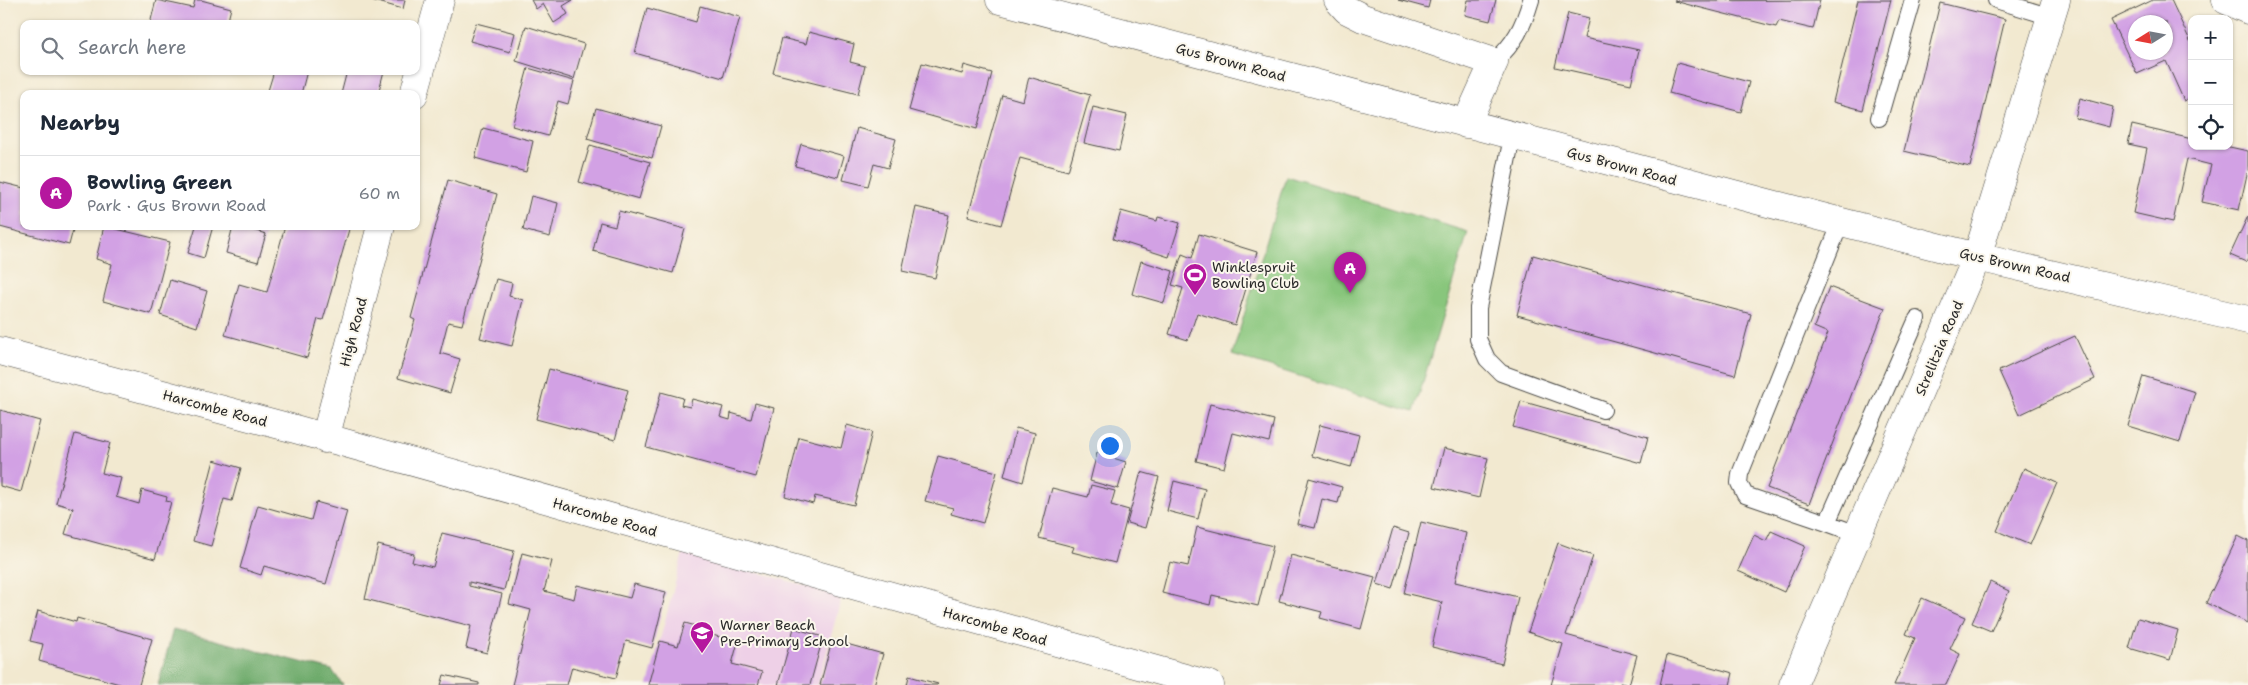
<!DOCTYPE html>
<meta charset="utf-8">
<style>
:root{--surface:#fff;--page:#f2f2f3;--text:#1f2937;--muted:#747a83;--line:#e0e1e3;--accent:#b5179e}
body{margin:0;font-family:"Shantell Sans",sans-serif;background:var(--page);color:var(--text)}
.controls{position:absolute;right:15px;top:15px;display:grid;overflow:hidden;border-radius:10px;box-shadow:0 1px 4px #0004}
.controls button{width:45px;height:45px;display:grid;place-items:center;padding:0;border:0;border-bottom:1px solid var(--line);background:var(--surface);color:var(--text);font:25px sans-serif}
.compass{position:absolute;left:2128px;top:15px;width:45px;height:45px;border-radius:50%;background:var(--surface);box-shadow:0 1px 4px #0004;rotate:259deg}
.you{position:absolute;left:1109px;top:445px;width:18px;height:18px;margin:-12px;border:4px solid #fff;border-radius:50%;background:#1a73e8;box-shadow:0 0 0 8px #1a73e833}
.badge{display:grid;place-items:center;width:32px;height:32px;border-radius:50%;background:var(--accent);color:#fff;font-size:16px;font-weight:700}
.pin{position:absolute;translate:-50% -41px;filter:drop-shadow(0 1px 2px #0008)}
.pin::after{content:'';position:absolute;top:26px;width:18px;height:15px;background:inherit;clip-path:polygon(0 0,100% 0,50% 100%)}
.list{margin:0;padding:0;list-style:none}
h2{display:flex;justify-content:space-between;align-items:center;height:65px;margin:0;padding:0 20px;font-size:21px}
h2 small{font-size:16px;font-weight:400;color:var(--muted)}
.list li{display:grid;grid-template-columns:32px 1fr auto;gap:15px;align-items:center;box-sizing:border-box;height:75px;padding:0 20px;border-top:1px solid var(--line)}
.list b{display:block;font-size:19px;white-space:nowrap}
.list p{margin:0;font-size:16px;white-space:nowrap;color:var(--muted)}
.list em{font-size:16px;font-style:normal;color:var(--muted)}
.icon{flex:none;width:28px;height:28px;fill:none;stroke:currentColor;stroke-width:2;stroke-linecap:round;stroke-linejoin:round}
.map{position:relative;flex:none;width:2248px;height:685px;overflow:hidden}
.search{position:absolute;background:var(--surface);box-shadow:0 1px 4px #0004;left:20px;top:20px;width:400px;height:55px;display:flex;align-items:center;gap:12px;box-sizing:border-box;padding:0 18px;border-radius:10px;color:var(--muted);font-size:19px}
.panel{position:absolute;background:var(--surface);box-shadow:0 1px 4px #0004;left:20px;top:90px;width:400px;height:140px;border-radius:10px}
.map>svg:first-child{display:block}
.built{fill:#eed0e7}
.green{fill:#88c67c;stroke:#5a7854}
.forest{fill:#6eab6c;stroke:#4c6b4c}
.building{fill:#d2a1e4;fill-rule:evenodd}
.lines{fill:none;stroke-linecap:round;stroke-linejoin:round}
.lane-casing{stroke:#494844;stroke-width:18}
.street-casing{stroke:#494844;stroke-width:29}
.lane{stroke:#fff;stroke-width:16}
.street{stroke:#fff;stroke-width:28}
.labels{text-anchor:middle;stroke-width:4;stroke-linejoin:round;paint-order:stroke}
.street-label{font-size:14px;fill:#2b2b2b;stroke:#fbf7ec}
.poi-label{font-size:14px;fill:#2b2b2b;stroke:#fbf7ec;text-anchor:start}
</style>
<div class="map">
<svg width="2248" height="685" viewBox="0 0 2248 685">
<rect width="100%" height="100%" fill="#fbf7ec"/>
<filter id="ink" filterUnits="userSpaceOnUse"><feTurbulence type="fractalNoise" baseFrequency=".02" numOctaves="2"/><feDisplacementMap in="SourceGraphic" scale="10" xChannelSelector="R" yChannelSelector="G"/><feConvolveMatrix kernelMatrix="1 2 1 2 8 2 1 2 1" color-interpolation-filters="sRGB"/></filter>
<filter id="wash" filterUnits="userSpaceOnUse"><feTurbulence type="fractalNoise" baseFrequency=".0096" numOctaves="4" result="noise"/><feDisplacementMap in="SourceGraphic" scale="20" xChannelSelector="R" yChannelSelector="G"/><feGaussianBlur stdDeviation="1.12" result="paint"/><feColorMatrix in="noise" values="0 0 0 0 0 0 0 0 0 0 0 0 0 0 0 0 0 1.4 0 .05"/><feComposite in="paint" operator="in"/></filter>
<g filter="url(#wash)">
<rect width="100%" height="100%" fill="#f2e9d0"/>
<path class="built" d="M683,553L842,595L818,685H648Z"/>
<path class="green" d="M1286,176L1468,232L1414,412L1232,355Z"/>
<path class="forest" d="M173,629L332,670L343,685H158Z"/>
<g id="blocks">
<path class="building" d="M156,0L193,8L195,0H201L231,8L227,24H150Z
M371,0H405L403,9Z
M531,0H573L563,6L568,14L554,23L543,4L536,9Z
M1398,0H1430L1428,8Z
M1468,0H1496L1490,21L1465,15Z
M1820,0L1813,29L1779,21L1776,27L1674,1Z
M1858,0H1891L1863,110L1833,102Z
M2153,0H2171L2192,45V98L2184,101L2166,61L2137,74L2111,20ZM2136,22H2166V52H2136Z
M1940,3L2005,19L1970,167L1904,151Z
M700,6L740,17L723,78L635,53L647,8L696,22Z
M1568,13L1589,18L1584,38L1639,50L1631,84L1555,67Z
M476,23L515,33L510,52L470,41Z
M526,26L584,44L574,79L516,61Z
M809,32L854,44L850,62L865,66L858,94L773,73L782,38L806,44Z
M922,63L962,74L964,65L992,73L977,129L909,110Z
M1677,63L1749,82L1741,112L1669,93Z
M528,68L574,81L568,104L558,101L548,136L512,126Z
M274,71H307L301,94H267Z
M347,71H384L378,94H341Z
M1029,77L1090,95L1068,171L1020,158L1001,225L968,216L1002,95L1023,101Z
M2080,98L2113,107L2109,127L2075,118Z
M1093,107L1127,115L1119,151L1084,143Z
M596,108L661,126L652,158L587,139Z
M2132,125L2192,139V146H2225L2248,151V170L2239,210L2202,202L2211,165L2187,159L2173,222L2133,213L2147,148L2128,144Z
M483,128L533,141L526,172L475,158Z
M857,128L896,139L888,168L874,164L868,186L843,180Z
M801,144L844,156L838,177L795,166Z
M590,145L650,162L639,199L579,182Z
M448,180L497,194L462,325L448,322L440,353L460,359L450,393L398,378L415,320L411,318Z
M0,182L24,188V226H74L69,245L0,227Z
M531,196L558,203L550,237L523,230Z
M916,207L949,215L935,278L902,271Z
M619,211L685,229L673,273L593,251L600,222L615,226Z
M1121,211L1157,221L1158,217L1180,223L1169,257L1113,239Z
M2248,216V257L2246,262L2230,255Z
M104,226L170,242L151,314L103,301L112,264L96,259Z
M196,226H213L204,258L188,253Z
M233,226H254L253,230L266,234L258,262L226,253Z
M285,226H350L323,320L318,319L307,358L225,335L239,284L267,292Z
M1199,234L1257,252L1235,325L1197,313L1188,340L1169,334L1183,288L1172,285L1182,254L1192,258Z
M1533,255L1751,314L1735,375L1517,315Z
M1141,261L1173,271L1164,303L1132,294Z
M496,279L512,283L509,296L523,300L512,346L480,338Z
M170,280L207,291L197,327L160,315Z
M1829,287L1885,308L1809,504L1767,488L1828,333L1814,327Z
M2075,336L2095,379L2019,415L1999,371Z
M549,369L628,390L615,440L536,419Z
M2143,376L2195,392L2180,442L2128,426Z
M661,392L683,398L681,405L690,407L692,399L723,407L720,417L730,420L731,413L751,419L755,403L774,408L756,477L646,447Z
M1521,401L1648,437L1641,463L1513,427Z
M1210,404L1274,420L1269,442L1233,433L1224,468L1196,461Z
M0,410L40,421L21,492L0,486Z
M847,425L872,432L854,505L815,496L813,504L785,496L799,437L841,448Z
M1320,425L1359,435L1351,467L1312,456Z
M1016,428L1035,433L1023,482L1004,476Z
M75,434L110,443L102,473L121,478L116,497L139,504L142,490L167,497L166,501L171,502L155,559L65,534L73,508L56,503Z
M1444,448L1488,458L1479,498L1434,487Z
M1097,453L1126,462L1118,489L1090,481Z
M938,456L997,472L983,523L951,514L953,508L925,501Z
M214,460L241,468L232,501L224,499L211,546L193,541Z
M2024,468L2057,483L2030,545L1997,531Z
M1141,472L1159,477L1145,528L1127,523Z
M1309,478L1342,487L1338,503L1322,499L1315,528L1297,524Z
M1174,481L1205,489L1198,519L1167,511Z
M1091,485L1115,491L1111,505L1129,510L1115,563L1072,552L1074,547L1039,538L1052,488L1088,497Z
M316,502L347,511L326,584L264,566L261,575L240,568L258,505L311,520Z
M1421,522L1466,533L1455,582L1518,597L1502,664L1432,647L1442,602L1404,593Z
M1197,527L1273,546L1258,606L1212,595L1210,605L1162,593L1170,562L1188,566Z
M1393,528L1409,533L1393,589L1377,584Z
M1771,531L1805,546L1784,592L1738,571L1754,535L1766,541Z
M442,533L514,551L504,590L469,582V586L502,594L487,653L466,648L471,626L365,599L378,545L414,554L412,562L433,567Z
M2238,536L2248,541V623L2206,603Z
M1558,543L1593,556L1566,635L1637,655L1629,685L1620,683V685H1551L1563,644L1528,632Z
M522,553L552,561L544,591L574,599L577,585L630,598L634,584L666,592L652,648L626,641L616,678L572,667L567,685H512L531,610L509,604Z
M1291,555L1375,577L1361,629L1320,618L1322,612L1279,601Z
M1990,582L2009,591L1991,631L1972,623Z
M1922,598L1965,617L1950,649L1960,654L1946,685H1894L1915,638L1906,634Z
M38,611L76,622L77,618L152,639L139,685H123L39,661L43,644L30,641Z
M2138,618L2178,630L2170,660L2129,648Z
M685,623L696,626L694,630L738,642L732,664L762,672L758,685H648L660,641L678,646Z
M794,628L823,637L810,685H778Z
M832,640L883,654L874,685H820Z
M1667,655L1733,673L1730,685H1660Z
M444,675L479,683V685H441Z
M909,676L938,684L937,685H907Z"/>
</g>
</g>
<g filter="url(#ink)">
<use href="#blocks" fill-opacity="0" stroke="#494844" stroke-width="1"/>
<g class="lines">
<g class="lane-casing">
<path id="lane" d="M1996,0L2051,17
M1494,62C1515,43 1523,27 1531,0
M1879,118L1913,0
M1512,137L1478,308V339L1487,359L1501,373L1603,410
M1841,222L1740,474L1739,483L1745,495L1827,523L1917,319
M1827,523L1860,535"/>
</g>
<g class="street-casing">
<path id="street" d="M1000,0L1768,203L1977,257L2248,320
M1338,0L1347,10L1363,18L1494,62L1466,124
M2226,0L2248,10
M414,94L440,0
M0,351L295,429L1210,685
M325,439L381,226
M1793,685L1977,257L2056,0"/>
</g>
<use href="#lane" class="lane"/>
<use href="#street" class="street"/>
</g>
</g>
<defs>
<g id="stadium-pin" transform="scale(1.25)"><path d="M0 17L-7.5 6A9.5 9.5 0 1 1 7.5 6Z" fill="#b5179e" stroke="#fbf7ec"/><path d="M0-5a6.5 5 0 1 0 0 10a6.5 5 0 1 0 0-10ZM-3.5-1.8h7v3.6h-7Z" fill="#fff"/></g>
<g id="school-pin" transform="scale(1.25)"><path d="M0 17L-7.5 6A9.5 9.5 0 1 1 7.5 6Z" fill="#b5179e" stroke="#fbf7ec"/><path d="M0-5L7-2L0 1L-7-2ZM-4 1L0 2.5L4 1V4Q0 6-4 4Z" fill="#fff"/></g>
</defs>
<g fill-rule="evenodd">
<use href="#stadium-pin" x="1195" y="275"/>
<use href="#school-pin" x="702" y="633"/>
</g>
<g class="labels">
<g class="street-label">
<text transform="translate(1231 62) rotate(15)" y="5">Gus Brown Road</text>
<text transform="translate(1622 166) rotate(15)" y="5">Gus Brown Road</text>
<text transform="translate(2015 265) rotate(13)" y="5">Gus Brown Road</text>
<text transform="translate(353 332) rotate(-75)" y="5">High Road</text>
<text transform="translate(1939 348) rotate(-67)" y="5">Strelitzia Road</text>
<text transform="translate(215 408) rotate(15)" y="5">Harcombe Road</text>
<text transform="translate(605 517) rotate(16)" y="5">Harcombe Road</text>
<text transform="translate(995 626) rotate(16)" y="5">Harcombe Road</text>
</g>
<g class="poi-label">
<text x="1212" y="272">Winklespruit<tspan x="1212" dy="16">Bowling Club</tspan></text>
<text x="720" y="630">Warner Beach<tspan x="720" dy="16">Pre-Primary School</tspan></text>
</g>
</g>
</svg>
<div class="controls">
<button>+</button>
<button>−</button>
<button><svg class="icon" aria-label="locate" viewBox="0 0 24 24"><circle cx="12" cy="12" r="6"/><path d="M12 2v4M12 18v4M2 12h4M18 12h4"/></svg></button>
</div>
<svg class="compass" viewBox="-18 -18 36 36"><path d="M0-13l5 13h-10z" fill="#e53935"/><path d="M0 13l5-13h-10z" fill="#747a83"/></svg>
<div class="you"></div>
<div class="pin badge" style="left:1350px;top:293px">A</div>
<div class="search"><svg class="icon" aria-label="search" viewBox="0 0 24 24"><circle cx="10" cy="10" r="6"/><path d="M15 15l6 6"/></svg>Search here</div>
<section class="panel">
<h2>Nearby<small></small></h2>
<ul class="list">
<li><span class="badge">A</span><div><b>Bowling Green</b><p>Park · Gus Brown Road</p></div><em>60 m</em></li>
</ul>
</section>
</div>
